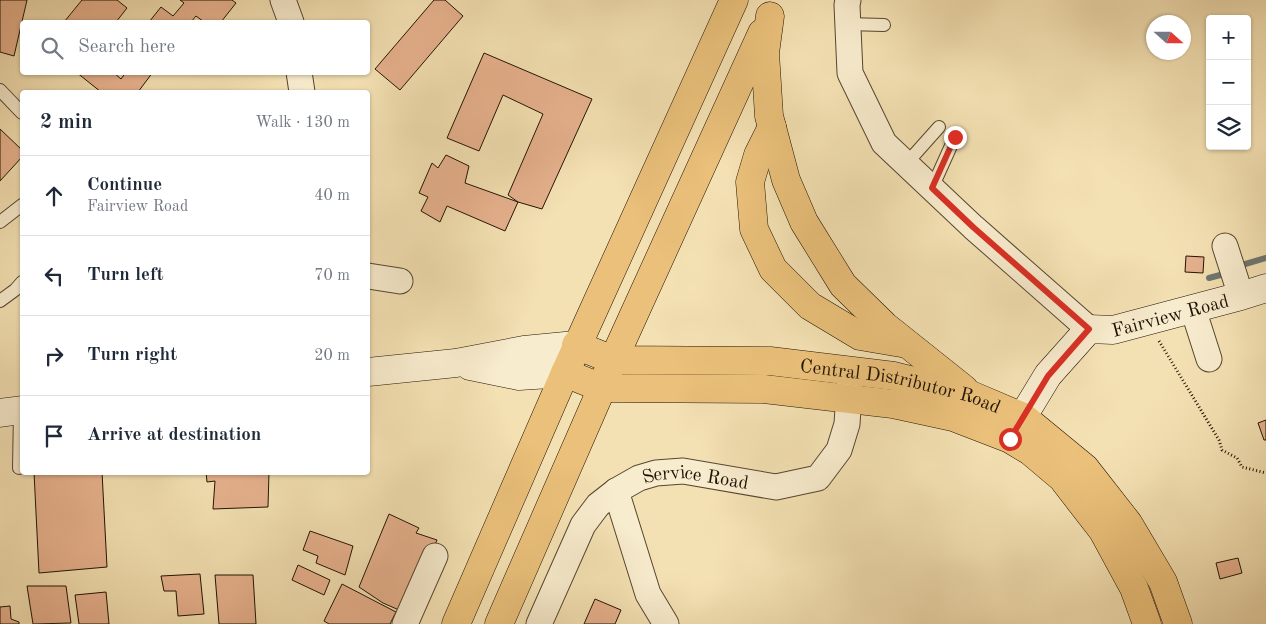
<!DOCTYPE html>
<meta charset="utf-8">
<style>
:root{--surface:#fff;--page:#f6f6f7;--text:#1f2937;--muted:#747a83;--line:#e0e1e3}
body{margin:0;font-family:"Old Standard TT",serif;background:var(--page);color:var(--text)}
.controls{position:absolute;right:15px;top:15px;display:grid;overflow:hidden;border-radius:5px;box-shadow:0 1px 4px #0004}
.controls button{width:45px;height:45px;display:grid;place-items:center;padding:0;border:0;border-bottom:1px solid var(--line);background:var(--surface);color:var(--text);font:25px sans-serif}
.compass{position:absolute;left:1146px;top:15px;width:45px;height:45px;border-radius:50%;background:var(--surface);box-shadow:0 1px 4px #0004;rotate:111deg}
.stop{position:absolute;width:15px;height:15px;margin:-11px;border:4px solid #d93025;border-radius:50%;background:#fff}
.stop.end{background:#d93025;border-color:#fff;box-shadow:0 1px 5px #0008}
.list{margin:0;padding:0;list-style:none}
h2{display:flex;justify-content:space-between;align-items:center;height:65px;margin:0;padding:0 20px;font-size:21px}
h2 small{font-size:16px;font-weight:400;color:var(--muted)}
.list li{display:grid;grid-template-columns:32px 1fr auto;gap:15px;align-items:center;box-sizing:border-box;height:80px;padding:0 20px;border-top:1px solid var(--line)}
.list b{display:block;font-size:19px;white-space:nowrap}
.list p{margin:0;font-size:16px;white-space:nowrap;color:var(--muted)}
.list em{font-size:16px;font-style:normal;color:var(--muted)}
.icon{flex:none;width:28px;height:28px;fill:none;stroke:currentColor;stroke-width:2;stroke-linecap:round;stroke-linejoin:round}
.map{position:relative;flex:none;width:1266px;height:624px;overflow:hidden}
.search{position:absolute;background:var(--surface);box-shadow:0 1px 4px #0004;left:20px;top:20px;width:350px;height:55px;display:flex;align-items:center;gap:12px;box-sizing:border-box;padding:0 18px;border-radius:5px;color:var(--muted);font-size:19px}
.panel{position:absolute;background:var(--surface);box-shadow:0 1px 4px #0004;left:20px;top:90px;width:350px;height:385px;border-radius:5px}
.map>svg:first-child{display:block}
.lines{fill:none;stroke-linecap:round;stroke-linejoin:round}
.stream{stroke:#6e7771;stroke-width:6}
.building{fill:#e7b28e;stroke:#211304}
.service-casing{stroke:#564630;stroke-width:14}
.minor-casing{stroke:#564630;stroke-width:27}
.secondary-casing{stroke:#211304;stroke-width:29}
.primary-casing{stroke:#211304;stroke-width:29}
.trunk-casing{stroke:#211304;stroke-width:29}
.path{stroke:#211304;stroke-width:3;stroke-dasharray:1 2.5;stroke-linecap:butt}
.service{stroke:#f8ecce;stroke-width:12}
.minor{stroke:#f8ecce;stroke-width:25}
.secondary{stroke:#f8ecce;stroke-width:28}
.primary{stroke:#eac07a;stroke-width:28}
.trunk{stroke:#eac07a;stroke-width:28}
.route{stroke:#d93025;stroke-width:6}
.labels{text-anchor:middle;stroke-width:4;stroke-linejoin:round;paint-order:stroke}
.street-label{font-size:19px;fill:#211304;stroke:#f8ecce}
</style>
<div class="map">
<svg width="1266" height="624" viewBox="0 0 1266 624">
<rect width="100%" height="100%" fill="#f4e1b3"/>
<filter id="stains"><feTurbulence type="fractalNoise" baseFrequency=".004" numOctaves="4"/><feColorMatrix values="0 0 0 0 .2 0 0 0 0 .09 0 0 0 0 .02 0 0 0 .5 -.17"/></filter>
<radialGradient id="worn" r=".72"><stop offset=".6" stop-color="#630" stop-opacity="0"/><stop offset="1" stop-color="#630" stop-opacity=".3"/></radialGradient>
<g class="lines">
<path class="stream" d="M1242,265L1266,258
M1209,278L1224,274"/>
</g>
<path class="building" d="M0,0H27L14,56L0,52Z
M82,0H117L127,8L116,22H105L102,21L101,22H64Z
M180,0H232L236,3L221,22H204L196,16L191,22H149L161,7L173,16L184,3Z
M434,0H445L463,16L400,90L375,69Z
M484,53L592,99L542,209L518,202L508,195L543,114L503,95L479,151L447,138Z
M76,72H113L121,79L126,72H153L138,92H101Z
M0,129L22,150V157L0,181Z
M446,155L469,166L465,183L518,202L505,231L447,206L440,222L421,211L428,197L419,193L432,163L438,168Z
M1186,256L1204,257L1203,273L1185,272Z
M1266,420V440H1264L1258,423Z
M34,472H102L107,567L39,573Z
M206,472H269L268,507L213,509L215,481L207,482Z
M389,514L419,528L416,533L437,540L406,613L383,603L359,587Z
M310,531L353,546L345,575L316,563L318,556L303,550Z
M1238,558L1242,573L1220,579L1216,563Z
M298,565L330,580L324,595L292,580Z
M200,574L204,614L178,616L176,591H164L161,576Z
M215,575H253L256,624H219Z
M342,584L396,612L390,624H329L324,621Z
M27,586H66L71,623L33,624Z
M106,592L109,624H79L75,595Z
M595,599L621,610L615,624H584Z
M10,606L11,619L19,622V624H0V607Z"/>
<g class="lines">
<g class="service-casing">
<path id="service" d="M847,24L884,25
M0,90L22,113
M906,164L939,127
M932,188L955,137
M0,222L22,205
M0,301L15,290L22,282
M19,468L20,411"/>
</g>
<g class="minor-casing">
<g id="minor">
<path d="M283,0L291,22"/>
<path d="M848,0L847,5L850,73L884,143L973,227L1089,329"/>
<path d="M299,72L302,92"/>
<path d="M1225,246L1241,296"/>
<path d="M368,276L400,281"/>
<path d="M1193,309L1209,359"/>
<path d="M616,491L648,594L666,624"/>
<path d="M405,624L435,556"/>
<path id="s1" d="M539,624L583,525L598,505L616,491L639,478L656,473L683,471L776,487L818,478L839,450L847,424L850,378"/>
</g>
</g>
<g class="secondary-casing">
<g id="secondary">
<path d="M470,366L519,376L565,373"/>
<path d="M368,372L456,363L524,350L576,345"/>
<path d="M0,413L22,410"/>
<path id="s2" d="M1011,436L1048,375L1089,329L1113,330L1241,296L1266,288"/>
</g>
</g>
<g class="primary-casing">
<path id="primary" d="M456,624L565,373
M499,624L602,388"/>
</g>
<g class="trunk-casing">
<g id="trunk">
<path d="M734,0L565,373L602,388L764,389L893,404L953,417L1010,439L1030,451L1062,478L1103,531L1134,588L1147,624"/>
<path d="M770,16L765,53L769,116L786,180L804,222L843,285L885,326L964,389"/>
<path d="M772,127L758,155L750,182L754,229L773,269L810,306L860,336L907,344"/>
<path id="s3" d="M576,345L613,360L770,361L894,376L971,395L1023,417L1085,468L1128,523L1163,582L1178,624"/>
<path d="M606,376L762,33"/>
</g>
</g>
<path class="path" d="M1159,341L1219,440L1222,450L1237,458L1242,467L1266,473"/>
<use href="#service" class="service"/>
<use href="#minor" class="minor"/>
<use href="#secondary" class="secondary"/>
<use href="#primary" class="primary"/>
<use href="#trunk" class="trunk"/>
</g>
<g class="lines">
<path class="route" d="M955,137L932,188L973,227L1089,329L1048,376L1010,439"/>
</g>
<g class="labels">
<g class="street-label">
<text dy="7" stroke="none"><textPath href="#s2" startOffset="216">Fairview Road</textPath></text>
<text dy="7" stroke="none"><textPath href="#s3" startOffset="330">Central Distributor Road</textPath></text>
<text dy="7" stroke="none"><textPath href="#s1" startOffset="240">Service Road</textPath></text>
</g>
</g>
<rect width="100%" height="100%" filter="url(#stains)"/>
<rect width="100%" height="100%" fill="url(#worn)"/>
</svg>
<div class="controls">
<button>+</button>
<button>−</button>
<button><svg class="icon" aria-label="layers" viewBox="0 0 24 24"><path d="M12 4l9 5-9 5-9-5zM3 14l9 5 9-5"/></svg></button>
</div>
<svg class="compass" viewBox="-18 -18 36 36"><path d="M0-13l5 13h-10z" fill="#e53935"/><path d="M0 13l5-13h-10z" fill="#747a83"/></svg>
<div class="stop" style="left:1010px;top:439px"></div>
<div class="stop end" style="left:955px;top:137px"></div>
<div class="search"><svg class="icon" aria-label="search" viewBox="0 0 24 24"><circle cx="10" cy="10" r="6"/><path d="M15 15l6 6"/></svg>Search here</div>
<section class="panel">
<h2>2 min<small>Walk · 130 m</small></h2>
<ul class="list">
<li><svg class="icon" aria-label="ahead" viewBox="0 0 24 24"><path d="M12 20V5M6 11l6-6 6 6"/></svg><div><b>Continue</b><p>Fairview Road</p></div><em>40 m</em></li>
<li><svg class="icon" aria-label="left" viewBox="0 0 24 24"><path d="M17 20v-9H6M10 6l-5 5 5 5"/></svg><div><b>Turn left</b></div><em>70 m</em></li>
<li><svg class="icon" aria-label="right" viewBox="0 0 24 24"><path d="M7 20v-9h11M14 6l5 5-5 5"/></svg><div><b>Turn right</b></div><em>20 m</em></li>
<li><svg class="icon" aria-label="arrive" viewBox="0 0 24 24"><path d="M6 21V4h12l-3 4 3 4H6"/></svg><div><b>Arrive at destination</b></div></li>
</ul>
</section>
</div>
